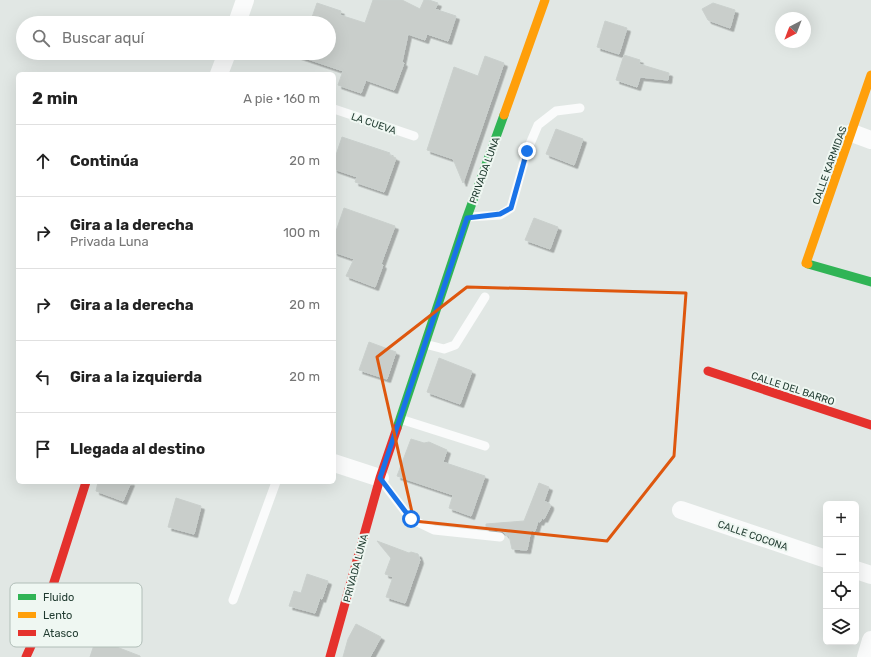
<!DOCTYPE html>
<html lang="es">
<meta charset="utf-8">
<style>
:root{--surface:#fff;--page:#f2f2f2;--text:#222;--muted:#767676;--line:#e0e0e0}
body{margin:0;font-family:Rubik,sans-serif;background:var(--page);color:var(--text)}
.controls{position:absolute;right:12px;bottom:12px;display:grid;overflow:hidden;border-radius:6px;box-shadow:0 4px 16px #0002}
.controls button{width:36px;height:36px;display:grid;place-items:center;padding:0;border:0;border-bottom:1px solid var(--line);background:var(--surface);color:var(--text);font:20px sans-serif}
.compass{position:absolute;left:775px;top:12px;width:36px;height:36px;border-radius:50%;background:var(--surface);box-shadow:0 4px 16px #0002;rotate:222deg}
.stop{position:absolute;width:12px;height:12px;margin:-9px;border:3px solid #1a73e8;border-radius:50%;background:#fff}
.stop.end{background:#1a73e8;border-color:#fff;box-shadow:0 1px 4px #0008}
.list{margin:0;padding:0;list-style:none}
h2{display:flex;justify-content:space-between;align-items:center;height:52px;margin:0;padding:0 16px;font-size:17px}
h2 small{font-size:13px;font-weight:400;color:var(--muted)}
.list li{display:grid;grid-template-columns:26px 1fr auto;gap:12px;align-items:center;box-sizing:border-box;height:72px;padding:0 16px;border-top:1px solid var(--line)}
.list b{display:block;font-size:15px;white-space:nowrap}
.list p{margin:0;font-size:13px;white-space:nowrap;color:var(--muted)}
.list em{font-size:13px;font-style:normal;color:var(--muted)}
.icon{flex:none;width:22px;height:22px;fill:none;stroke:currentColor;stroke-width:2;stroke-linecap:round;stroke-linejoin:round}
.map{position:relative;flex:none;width:871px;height:657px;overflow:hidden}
.search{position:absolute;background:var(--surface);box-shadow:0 4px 16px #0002;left:16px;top:16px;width:320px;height:44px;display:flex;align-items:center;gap:10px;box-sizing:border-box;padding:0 14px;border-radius:22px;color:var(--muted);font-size:15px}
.panel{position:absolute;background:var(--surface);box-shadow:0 4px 16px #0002;left:16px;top:72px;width:320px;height:412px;border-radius:6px}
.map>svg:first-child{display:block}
.building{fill:#c9cecb;stroke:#cad0cd;filter:url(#shadow)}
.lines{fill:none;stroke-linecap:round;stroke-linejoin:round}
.lane{stroke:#fafbfb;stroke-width:9}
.street{stroke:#fafbfb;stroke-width:18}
.fast{stroke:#30b455;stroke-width:9}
.slow{stroke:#ff9f0a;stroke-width:9}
.jam{stroke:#e5322d;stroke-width:9}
.route{stroke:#1a73e8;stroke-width:5}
.marked{fill:none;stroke:#de570e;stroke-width:3;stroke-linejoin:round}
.labels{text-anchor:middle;stroke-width:4;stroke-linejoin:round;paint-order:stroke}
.street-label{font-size:10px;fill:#1f3a2f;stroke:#eff7f2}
.key{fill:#eff7f2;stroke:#b1beb8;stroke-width:1}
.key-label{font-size:11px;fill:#1f3a2f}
</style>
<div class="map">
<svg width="871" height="657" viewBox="0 0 871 657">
<defs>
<filter id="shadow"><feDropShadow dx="3.5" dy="3.5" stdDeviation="0" flood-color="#0004"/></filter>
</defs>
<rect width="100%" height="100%" fill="#e1e7e4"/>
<path class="building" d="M373,0H402L420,9L424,0H429L438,3L435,9L456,16L448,41L427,34L425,40L408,34L402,62L404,63L394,90L366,80L361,93L338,85L343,71L296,55L297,53H329V23H310L317,3L341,11L340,15L365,23Z
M713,3L735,10L730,28L708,20L702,9Z
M605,21L627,28L619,54L597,47Z
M624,55L640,60L639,64L669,73L668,80L640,77L637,87L616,80Z
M485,56L504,63L463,183L453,159L427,150L454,67L478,76Z
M556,129L583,139L574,165L546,154Z
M342,137L390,153L389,155L396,158L384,192L355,182L357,177L334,169V161Z
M344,208L395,226L381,264L383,265L375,287L346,276L354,259L334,252V237Z
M534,218L558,227L550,249L525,240Z
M369,342L396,352L387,379L359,370Z
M439,358L472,371L460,404L427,392Z
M411,439L424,443L429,442L447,450L443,462L485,476L471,516L449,508L453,495L397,476Z
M98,482H131L123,501L96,491Z
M539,483L549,487L544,501L550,504V507L544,519L542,518L540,522L538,521L535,531L531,530L527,550L512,549L509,535H506L504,532L501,531L486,529V524L524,521Z
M176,498L201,506L194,534L168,527Z
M377,541L409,553L411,552L418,554L420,560L405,603L386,597L393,577L385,574L391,558Z
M307,574L328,581L322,599L320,598L315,613L289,606L294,591L301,593Z
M356,624L381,637L370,657H343L348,639Z
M96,639L140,656V657H90Z"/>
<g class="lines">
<path class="lane" d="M334,109L414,136
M468,217L500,215L511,208L527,151L538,125L556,111L580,108
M425,344L444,349L455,345L485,297
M400,419L485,446
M381,480L411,519L434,530L500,537
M233,600L276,482"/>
<path class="street" d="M237,23L245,0
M219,74L227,53
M852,133L871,140
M334,463L380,478
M681,510L826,559
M856,570L871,575
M866,657L871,640"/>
<path class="fast" d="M808,264L871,282
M397,428L467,217L504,115"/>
<path class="slow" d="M504,115L545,0
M808,264L806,263L871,75"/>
<path class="jam" d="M708,371L871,425
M26,657L40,626L86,482
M330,657L380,478L397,428"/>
</g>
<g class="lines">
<path class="route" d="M411,519L380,478L467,218L500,214L511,208L527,151"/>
</g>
<path class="marked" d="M467,287L686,293L674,456L607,541L414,521L377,357Z"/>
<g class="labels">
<g class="street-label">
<text transform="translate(374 123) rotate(19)" y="4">LA CUEVA</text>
<text transform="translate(829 165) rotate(-70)" y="4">CALLE KARMIDAS</text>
<text transform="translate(484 170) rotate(-70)" y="4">PRIVADA LUNA</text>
<text transform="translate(793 388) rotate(18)" y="4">CALLE DEL BARRO</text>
<text transform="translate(753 535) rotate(19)" y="4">CALLE COCONA</text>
<text transform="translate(355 568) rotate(-75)" y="4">PRIVADA LUNA</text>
</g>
</g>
<rect x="10" y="583" width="132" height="64" rx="6" class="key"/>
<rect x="18" y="594" width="18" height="6" fill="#30b455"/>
<rect x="18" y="612" width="18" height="6" fill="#ff9f0a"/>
<rect x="18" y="630" width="18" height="6" fill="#e5322d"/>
<g class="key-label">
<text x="43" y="601">Fluido</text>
<text x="43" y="619">Lento</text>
<text x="43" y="637">Atasco</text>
</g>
</svg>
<div class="controls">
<button>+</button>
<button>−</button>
<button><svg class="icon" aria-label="locate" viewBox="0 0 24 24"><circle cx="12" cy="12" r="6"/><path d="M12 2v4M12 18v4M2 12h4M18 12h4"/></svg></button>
<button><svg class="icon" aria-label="layers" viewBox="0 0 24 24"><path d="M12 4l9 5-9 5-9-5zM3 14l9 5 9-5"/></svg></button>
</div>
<svg class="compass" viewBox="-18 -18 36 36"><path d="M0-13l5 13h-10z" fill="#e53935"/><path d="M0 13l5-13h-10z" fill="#767676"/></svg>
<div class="stop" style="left:411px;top:519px"></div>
<div class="stop end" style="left:527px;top:151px"></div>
<div class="search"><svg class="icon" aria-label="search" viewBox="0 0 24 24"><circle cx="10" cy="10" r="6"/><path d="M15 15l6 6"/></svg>Buscar aquí</div>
<section class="panel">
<h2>2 min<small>A pie · 160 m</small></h2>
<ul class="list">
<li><svg class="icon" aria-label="ahead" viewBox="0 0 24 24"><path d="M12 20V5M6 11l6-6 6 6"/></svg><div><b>Continúa</b></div><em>20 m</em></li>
<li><svg class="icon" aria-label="right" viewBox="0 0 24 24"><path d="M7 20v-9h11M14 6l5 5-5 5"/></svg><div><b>Gira a la derecha</b><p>Privada Luna</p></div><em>100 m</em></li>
<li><svg class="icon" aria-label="right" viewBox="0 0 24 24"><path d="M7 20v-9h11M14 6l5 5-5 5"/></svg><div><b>Gira a la derecha</b></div><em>20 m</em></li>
<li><svg class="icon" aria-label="left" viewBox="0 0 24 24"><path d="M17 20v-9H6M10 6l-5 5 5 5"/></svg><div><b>Gira a la izquierda</b></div><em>20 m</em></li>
<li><svg class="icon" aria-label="arrive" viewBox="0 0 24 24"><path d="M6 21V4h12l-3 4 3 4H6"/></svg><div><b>Llegada al destino</b></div></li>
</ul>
</section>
</div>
